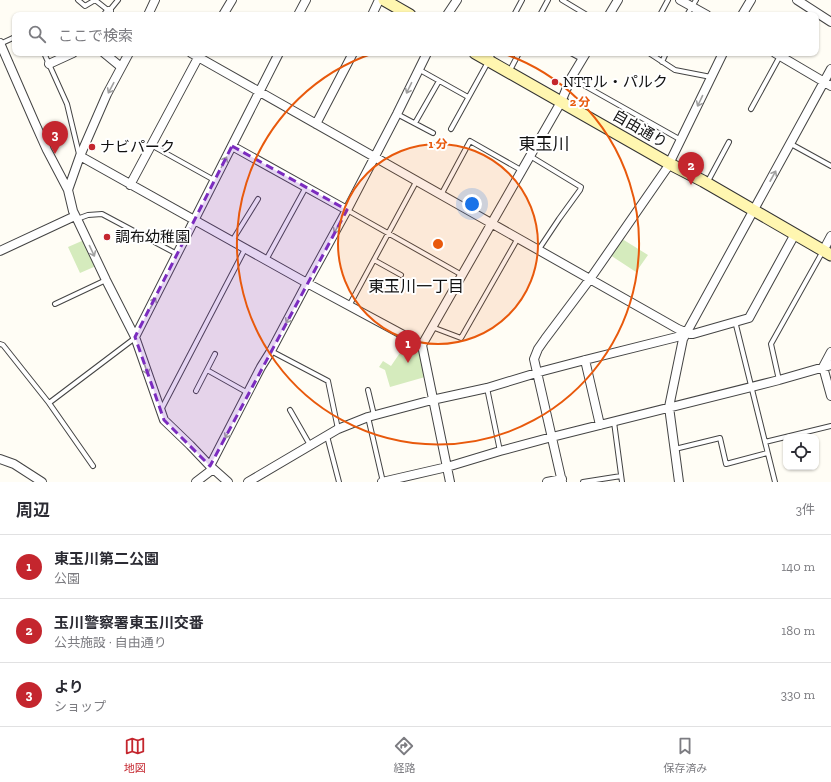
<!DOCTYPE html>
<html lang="ja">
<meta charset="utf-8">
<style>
:root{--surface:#fff;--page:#f2f2f3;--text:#2b2b33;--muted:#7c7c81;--line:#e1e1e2;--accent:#c4262e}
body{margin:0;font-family:"Zilla Slab","Noto Sans JP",serif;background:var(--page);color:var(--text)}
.controls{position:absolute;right:12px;bottom:12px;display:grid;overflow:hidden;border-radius:8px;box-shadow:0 1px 3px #0004}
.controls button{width:36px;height:36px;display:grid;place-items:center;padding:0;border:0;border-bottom:1px solid var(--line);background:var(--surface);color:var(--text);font:20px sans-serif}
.you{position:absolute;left:472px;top:204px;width:14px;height:14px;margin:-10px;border:3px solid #fff;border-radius:50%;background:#1a73e8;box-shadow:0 0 0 6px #1a73e833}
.badge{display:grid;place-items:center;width:26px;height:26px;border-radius:50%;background:var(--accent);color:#fff;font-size:13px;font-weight:700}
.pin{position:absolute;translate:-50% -33px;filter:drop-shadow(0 1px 2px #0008)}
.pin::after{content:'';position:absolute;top:21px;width:14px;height:12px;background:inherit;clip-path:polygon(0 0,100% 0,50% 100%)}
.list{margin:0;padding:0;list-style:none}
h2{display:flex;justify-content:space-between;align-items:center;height:52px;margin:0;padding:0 16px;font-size:17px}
h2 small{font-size:13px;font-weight:400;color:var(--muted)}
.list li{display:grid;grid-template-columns:26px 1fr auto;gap:12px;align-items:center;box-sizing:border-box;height:64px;padding:0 16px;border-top:1px solid var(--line)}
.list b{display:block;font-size:15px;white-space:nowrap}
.list p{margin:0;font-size:13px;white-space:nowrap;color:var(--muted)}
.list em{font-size:13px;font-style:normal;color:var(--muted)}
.icon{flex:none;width:22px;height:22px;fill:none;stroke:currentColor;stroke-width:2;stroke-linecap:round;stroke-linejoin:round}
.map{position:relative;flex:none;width:831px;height:482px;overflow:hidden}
.search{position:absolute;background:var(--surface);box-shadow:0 1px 3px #0004;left:12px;right:12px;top:12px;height:44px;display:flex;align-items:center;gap:10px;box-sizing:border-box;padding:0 14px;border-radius:8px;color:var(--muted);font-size:15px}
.sheet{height:244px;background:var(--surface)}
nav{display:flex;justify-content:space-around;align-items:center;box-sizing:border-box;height:56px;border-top:1px solid var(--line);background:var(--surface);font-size:11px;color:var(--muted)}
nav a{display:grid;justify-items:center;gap:2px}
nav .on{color:var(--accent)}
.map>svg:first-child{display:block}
.green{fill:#d5ebbd}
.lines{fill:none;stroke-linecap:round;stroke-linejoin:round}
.lane-casing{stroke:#444;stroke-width:6}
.street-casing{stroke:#444;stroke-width:10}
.secondary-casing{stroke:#333;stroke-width:13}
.lane{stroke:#fff;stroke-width:4}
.street{stroke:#fff;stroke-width:8}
.secondary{stroke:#fff6b0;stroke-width:11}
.oneway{stroke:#a0a0a0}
.marked{fill:#7b2cbf;fill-opacity:0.2;stroke:#7b2cbf;stroke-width:3;stroke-dasharray:8 5;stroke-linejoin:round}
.ring{fill:none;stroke:#e8590c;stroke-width:2}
.poi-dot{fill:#c4262e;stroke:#fff;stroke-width:1.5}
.labels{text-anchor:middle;stroke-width:4;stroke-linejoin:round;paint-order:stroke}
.poi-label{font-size:15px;fill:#111;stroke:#fff;text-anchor:start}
.street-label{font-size:15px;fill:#111;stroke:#fff}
.neighbourhood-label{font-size:16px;fill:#111;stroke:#fff}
.quarter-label{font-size:17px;fill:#111;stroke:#fff}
.centre{fill:#e8590c;stroke:#fff;stroke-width:2}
.ring-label{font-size:12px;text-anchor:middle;font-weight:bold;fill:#e8590c;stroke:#fff;stroke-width:4;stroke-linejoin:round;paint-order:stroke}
</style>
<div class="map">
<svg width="831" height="482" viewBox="0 0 831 482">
<rect width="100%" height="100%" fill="#fffdf5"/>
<path class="green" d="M619,237L648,255L636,272L607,253Z
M84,240L96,266L80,273L68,247Z
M408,341L419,348L425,377L390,387L385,370L379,367L383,361L391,366Z"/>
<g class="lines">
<g class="lane-casing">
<path id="lane" d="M78,0L85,6L95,0
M95,0L109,11L118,0
M562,0L587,15
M514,15L522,0
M540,15L548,0
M660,15L668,0
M687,15L696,0
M0,44L15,37
M44,53L67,104L79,154
M571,53L582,59
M649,53L675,70L711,77
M662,62L666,53
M418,69L468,97
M509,72L519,53
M571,78L681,140
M751,109L780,56
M397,114L433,133
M415,123L439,81
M451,129L493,53
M791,144L831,166
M151,145L214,180
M530,156L581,187L580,190L559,219L539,249
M707,183L729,142
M441,195L470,141L521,170
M347,210L462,275
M77,219L88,215L102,214L177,254
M232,241L258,199
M266,260L306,187
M374,260L401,275
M55,304L106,280
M349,306L416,182
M735,321L775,482
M432,327L461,338L518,238
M0,344L3,345L49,403L135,338
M271,351L328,381L338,429
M207,370L248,393
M779,380L771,344L823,251
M487,388L500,451
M368,390L374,415
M196,391L215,354
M49,403L93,466
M161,410L245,249
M290,410L310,445
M368,417L383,482
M614,422L622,482
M327,436L339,482
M765,442L831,426
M675,449L720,438L726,464L767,453
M583,482L621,476"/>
</g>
<g class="street-casing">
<path id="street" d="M680,0L707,15
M797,0L831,22
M106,15L109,11
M148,15L155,0
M223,15L232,0
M298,15L306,0
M372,15L379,0
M447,15L457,0
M609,15L618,0
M742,15L751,0
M0,43L34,121L47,150L68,190
M104,53L121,67
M129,53L107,94L80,156L68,190L73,211L78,221L106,280L135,337L164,420L190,445L210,466L228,482
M191,53L678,329L690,334H693L749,318L795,234
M775,53L831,86
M49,64L73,53
M316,124L353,53
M232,146L347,210
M80,156L307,283L422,345
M130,185L200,54
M0,251L75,216
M823,251L831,236
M135,337L279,53
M831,352L823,367L831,396
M585,360L600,425
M0,459L14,464L42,482
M210,466L261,367L271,351L307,283L347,210L397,114L427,53
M196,482L213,469
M248,482L338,429L368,417L432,400L487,388L543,371L585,360L677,337L687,333
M382,482L447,467L500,451L552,437L779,380L831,365
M450,482L422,345L561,102L571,78L586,53
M547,482L562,479
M562,482L534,359L538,349L545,339L590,279L667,168L723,53
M679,482L669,407L683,339L831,69"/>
</g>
<g class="secondary-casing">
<path id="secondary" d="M384,0L410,15
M475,53L670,164L703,181L831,255"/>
</g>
<use href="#lane" class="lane"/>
<use href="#street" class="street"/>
<use href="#secondary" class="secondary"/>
</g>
<defs><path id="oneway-shaft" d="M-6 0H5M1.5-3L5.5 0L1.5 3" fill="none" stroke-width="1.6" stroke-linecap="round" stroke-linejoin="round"/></defs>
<g class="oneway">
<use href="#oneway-shaft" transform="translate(111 88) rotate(118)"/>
<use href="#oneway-shaft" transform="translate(409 88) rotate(116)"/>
<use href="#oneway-shaft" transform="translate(700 101) rotate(115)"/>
<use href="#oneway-shaft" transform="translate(224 162) rotate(-63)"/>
<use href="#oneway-shaft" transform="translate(773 176) rotate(-61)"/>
<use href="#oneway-shaft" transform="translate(337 228) rotate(119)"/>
<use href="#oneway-shaft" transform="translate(92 251) rotate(65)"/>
<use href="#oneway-shaft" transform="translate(153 303) rotate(-63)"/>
<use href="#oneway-shaft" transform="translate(289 318) rotate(118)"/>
<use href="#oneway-shaft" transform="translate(146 369) rotate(71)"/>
<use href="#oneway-shaft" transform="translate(228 433) rotate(117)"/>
</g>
<path class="marked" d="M232,146L347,210L210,466L164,420L135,337Z"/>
<circle cx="438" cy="244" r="100" fill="#e8590c" fill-opacity=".12"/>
<g class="ring">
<circle cx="438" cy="244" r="100"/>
<path d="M502 53A201 201 0 1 1 374 53"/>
</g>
<g class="poi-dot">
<circle cx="555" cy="82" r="4"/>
<circle cx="92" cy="147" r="4"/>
<circle cx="107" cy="237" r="4"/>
</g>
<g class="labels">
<g class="poi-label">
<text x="563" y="87">NTTル・パルク</text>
<text x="100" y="152">ナビパーク</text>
<text x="115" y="242">調布幼稚園</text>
</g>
<g class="street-label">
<text transform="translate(640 129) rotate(30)" y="5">自由通り</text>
</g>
<g class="neighbourhood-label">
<text x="416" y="292">東玉川一丁目</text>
</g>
<g class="quarter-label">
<text x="544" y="150">東玉川</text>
</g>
</g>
<circle cx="438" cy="244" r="6" class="centre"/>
<g class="ring-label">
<text x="580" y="106">2 分</text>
<text x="438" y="148">1 分</text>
</g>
</svg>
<div class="controls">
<button><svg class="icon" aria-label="locate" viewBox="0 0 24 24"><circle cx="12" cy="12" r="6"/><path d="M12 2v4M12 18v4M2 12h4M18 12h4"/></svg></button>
</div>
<div class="you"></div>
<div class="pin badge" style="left:408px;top:363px">1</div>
<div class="pin badge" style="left:691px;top:185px">2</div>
<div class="pin badge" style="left:55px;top:154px">3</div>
<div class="search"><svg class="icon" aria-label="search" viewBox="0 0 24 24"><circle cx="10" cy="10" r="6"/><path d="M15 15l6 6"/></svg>ここで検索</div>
</div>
<section class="sheet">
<h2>周辺<small>3件</small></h2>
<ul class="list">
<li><span class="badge">1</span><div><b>東玉川第二公園</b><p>公園</p></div><em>140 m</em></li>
<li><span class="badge">2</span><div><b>玉川警察署東玉川交番</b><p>公共施設 · 自由通り</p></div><em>180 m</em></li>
<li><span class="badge">3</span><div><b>より</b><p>ショップ</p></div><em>330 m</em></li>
</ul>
</section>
<nav>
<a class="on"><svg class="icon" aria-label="map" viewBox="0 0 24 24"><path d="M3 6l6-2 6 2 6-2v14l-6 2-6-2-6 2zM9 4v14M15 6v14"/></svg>地図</a>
<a><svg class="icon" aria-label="directions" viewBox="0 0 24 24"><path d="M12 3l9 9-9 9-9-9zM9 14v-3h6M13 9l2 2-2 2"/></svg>経路</a>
<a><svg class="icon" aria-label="saved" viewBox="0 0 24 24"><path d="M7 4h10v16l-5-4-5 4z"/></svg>保存済み</a>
</nav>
